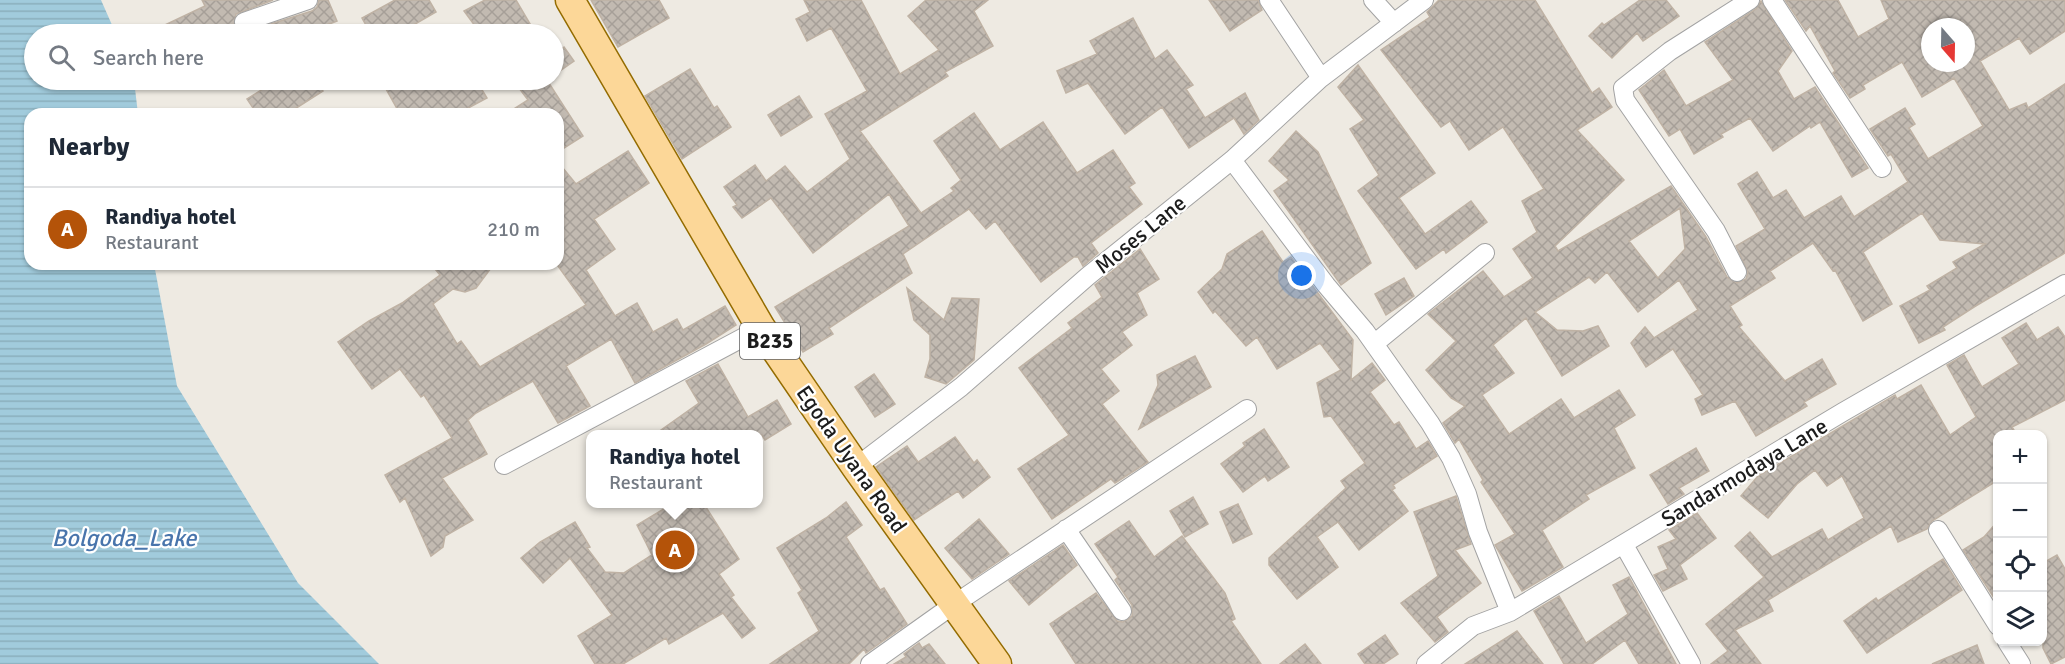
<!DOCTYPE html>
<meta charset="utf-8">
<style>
:root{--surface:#fff;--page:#f2f2f3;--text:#1f2937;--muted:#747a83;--line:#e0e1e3;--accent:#b45309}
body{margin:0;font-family:Signika,sans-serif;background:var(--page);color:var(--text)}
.controls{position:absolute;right:18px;bottom:18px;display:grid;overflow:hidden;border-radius:12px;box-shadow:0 2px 4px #0004}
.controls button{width:54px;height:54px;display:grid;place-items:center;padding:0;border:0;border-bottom:2px solid var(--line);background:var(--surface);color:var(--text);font:30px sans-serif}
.compass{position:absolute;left:1921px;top:18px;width:54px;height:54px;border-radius:50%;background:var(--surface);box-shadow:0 2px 4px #0004;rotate:160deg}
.you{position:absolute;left:1302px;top:276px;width:21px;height:21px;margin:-15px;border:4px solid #fff;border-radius:50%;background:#1a73e8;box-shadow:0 0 0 9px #1a73e833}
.badge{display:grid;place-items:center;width:39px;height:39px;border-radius:50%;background:var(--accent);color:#fff;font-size:20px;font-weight:700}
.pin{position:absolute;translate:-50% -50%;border:3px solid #fff;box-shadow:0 2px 6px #0006}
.popup{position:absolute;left:586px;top:430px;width:177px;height:78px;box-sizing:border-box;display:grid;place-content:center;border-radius:12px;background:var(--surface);filter:drop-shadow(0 2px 4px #0005);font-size:20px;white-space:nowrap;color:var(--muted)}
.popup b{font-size:22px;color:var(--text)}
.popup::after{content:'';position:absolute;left:50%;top:100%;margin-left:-12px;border:12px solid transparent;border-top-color:var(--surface)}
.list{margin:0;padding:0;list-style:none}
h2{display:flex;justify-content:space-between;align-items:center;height:78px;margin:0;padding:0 24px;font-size:26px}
h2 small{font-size:20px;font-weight:400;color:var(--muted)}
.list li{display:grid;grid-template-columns:39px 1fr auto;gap:18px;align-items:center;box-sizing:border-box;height:84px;padding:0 24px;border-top:2px solid var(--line)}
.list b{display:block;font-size:22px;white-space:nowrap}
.list p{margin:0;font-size:20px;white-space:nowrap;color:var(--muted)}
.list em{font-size:20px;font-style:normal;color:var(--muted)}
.icon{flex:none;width:33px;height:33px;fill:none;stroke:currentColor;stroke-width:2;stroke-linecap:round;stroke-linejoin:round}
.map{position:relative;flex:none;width:2065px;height:664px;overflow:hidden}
.search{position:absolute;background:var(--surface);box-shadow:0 2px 4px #0004;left:24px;top:24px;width:540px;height:66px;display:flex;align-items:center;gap:15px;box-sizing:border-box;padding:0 21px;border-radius:33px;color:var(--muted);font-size:22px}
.panel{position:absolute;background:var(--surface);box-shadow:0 2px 4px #0004;left:24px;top:108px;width:540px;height:162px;border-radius:18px}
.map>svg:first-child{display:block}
.water{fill:url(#water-rules)}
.building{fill:url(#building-cross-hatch);stroke:#bfb2a4;stroke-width:1.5;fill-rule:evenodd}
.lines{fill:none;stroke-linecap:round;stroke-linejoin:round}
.minor-casing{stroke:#a3a3a3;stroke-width:20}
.primary-casing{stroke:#946c00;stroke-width:31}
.minor{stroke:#fff;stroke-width:18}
.primary{stroke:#fcd798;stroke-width:28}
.labels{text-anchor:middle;stroke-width:4.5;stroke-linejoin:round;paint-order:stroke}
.shield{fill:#fff;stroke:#606060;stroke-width:1.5}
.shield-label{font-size:21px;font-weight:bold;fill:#1c1c1c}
.street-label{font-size:22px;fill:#1c1c1c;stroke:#fff}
.water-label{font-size:24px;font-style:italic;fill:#4975ac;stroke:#fff}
</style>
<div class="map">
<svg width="2065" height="664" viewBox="0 0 2065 664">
<defs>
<pattern id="water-rules" width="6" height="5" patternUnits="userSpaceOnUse" patternTransform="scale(1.5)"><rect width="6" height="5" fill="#a1cbdc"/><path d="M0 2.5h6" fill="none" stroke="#8aaebc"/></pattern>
<pattern id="building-cross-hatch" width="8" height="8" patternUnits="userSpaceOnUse" patternTransform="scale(1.5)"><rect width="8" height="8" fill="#c2bab1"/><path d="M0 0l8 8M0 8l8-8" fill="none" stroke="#a69f98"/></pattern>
</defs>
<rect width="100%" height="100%" fill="#eeeae2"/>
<path class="water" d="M0,0H101L116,34H34V80H134L138,114H30V264H154L177,386L298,583L379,664H0Z"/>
<path class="building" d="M202,0H273L236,14L234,26L242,33L312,11L317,7L319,0H328L337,21L303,34H201L197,28L184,34H146L205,6Z
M395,0H429L436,12L415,24L417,29L406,34H371L362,18Z
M485,0H516L536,34H481L464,11Z
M591,0H659L669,18L618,47Z
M804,0H861L900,74L939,50L908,16L926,0H988L974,11L993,46L945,72L948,76L860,131L921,213L954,191L951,188L961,180L934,141L974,113L1000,150L1043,122L1077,173L1113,150L1135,183L1129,187L1142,204L1091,243L1098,253L1083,266L1078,257H1074L1041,282L995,221L986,229L969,209L903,254L912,273L829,328L833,334L803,352L775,307L909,226L889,194L813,253L771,198L742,218L733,207L737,205L724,187L755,165L766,181L785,166L807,192L850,159L825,114L867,91L831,28L807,41L796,19L810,12Z
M1209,0H1258L1262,10L1230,31Z
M1439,0H1535L1592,93L1599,88L1612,107L1577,130L1624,180L1555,246L1558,251L1671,186L1706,237L1727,277L1737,283L1746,279L1748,272L1736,246L1765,229L1738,184L1757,172L1773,198L1786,190L1804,218L1841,196L1854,217L1908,182L1891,154L1888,156L1870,129L1905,108L1915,124L1909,128L1928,159L1983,126L1954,78L1922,97L1902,62L1863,85L1865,89L1850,98L1833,73L1835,71L1810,26L1806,31L1785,0H1838L1858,37L1889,19L1881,0H2065V31L2030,54L2019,38L1980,61L2009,110L2026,103L2028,108L2065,84V253L1974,307L1943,327L1945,330L1919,343L1900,306L1930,290L1927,286L1957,268L1953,262L1985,244L1940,240L1922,213L1863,252L1892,304L1863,321L1835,270L1833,271L1813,243L1770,271L1775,278L1730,306L1742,325L1739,327L1785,381L1822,359L1836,384L1804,402L1807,406L1756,436L1735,401L1702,415L1695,399L1703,395L1673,349L1646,367L1631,343L1645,327L1654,338L1698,310L1679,280L1638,312L1607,272L1595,283L1589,277L1535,312L1557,330L1583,331L1598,326L1609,346L1562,376L1526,318L1493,345L1514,373L1482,395L1509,434L1561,399L1574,418L1619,390L1635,415L1614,428L1635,468L1586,495L1589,499L1542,530L1563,567L1522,591L1495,545L1515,534L1481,482L1483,480L1459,439L1455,443L1443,423L1465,406L1451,398L1426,370L1456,341L1428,314L1483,271L1504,297L1533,278L1513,249L1537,232L1522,201L1544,189L1503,127L1469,150L1450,121L1441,127L1381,50L1430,17L1427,12ZM1930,27H1966V63H1930ZM1680,208L1685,249L1658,278L1629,241Z
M1640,0H1666L1679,16L1643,41L1637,33L1612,58L1589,36L1602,23L1604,25Z
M1761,1L1792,51L1778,71L1794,99L1815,87L1868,168L1852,177L1820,122L1811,128L1810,126L1773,151L1750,118L1721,134L1723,137L1694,154L1680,129L1669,136L1639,90L1664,70L1686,106L1733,80L1705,42L1756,9Z
M1133,18L1155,59L1167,50L1193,85L1186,89L1205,118L1245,93L1259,120L1244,134L1234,118L1189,148L1162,107L1125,134L1088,83L1066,93L1057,71L1097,54L1090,41Z
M564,47L574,61L554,75V55Z
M1358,65L1435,173L1399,198L1425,234L1471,201L1487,222L1446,253L1444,249L1416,269L1358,191L1379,175L1350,129L1364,120L1338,87Z
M690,69L714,108L717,106L731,127L682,159L645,96Z
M277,80H316L323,91L287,114H257L247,99Z
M381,80H476L487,98L457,114H400Z
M513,80H547L583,136L558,152V114H506L528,100Z
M799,96L812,117L781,136L768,115Z
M1296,131L1318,152L1371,263L1341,285L1274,191L1289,180L1269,161Z
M628,151L649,183L594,219L615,249L586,270L615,316L637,303L653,332L677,319L683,330L725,306L736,325L706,344L635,383L611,339L566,366L590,406L558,423L533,381L476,413L468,420L487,454L442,478L473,520L445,536L443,547L431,556L405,498L400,502L385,475L452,438L424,395L421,397L400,369L372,389L338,342L369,321L402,303L440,275L431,264H494L476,288L465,292L453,289L433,304L457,344L461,341L480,367L586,305L558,266V162L576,184Z
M1262,231L1283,262L1291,257L1353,340L1351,380L1372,363L1385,380L1370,392L1394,425L1399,422L1416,449L1428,441L1437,456L1393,485L1395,488L1392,490L1408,511L1359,550L1338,522L1317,537L1338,567L1297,599L1269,565V558L1346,488L1341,481L1365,463L1331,416L1324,417L1317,383L1341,370L1320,343L1277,369L1257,337L1246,346L1215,311L1213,313L1198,292L1222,269L1227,254Z
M1140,249L1159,279L1137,293L1147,315L1122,332L1132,345L1101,369L1119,391L1102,404L1148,462L1115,483L1111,479L1052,519L1018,469L1069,435L1019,368L1072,328L1068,323L1102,297L1095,285Z
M1404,278L1414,296L1386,315L1375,294Z
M907,288L944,320L952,298L979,299L974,360L946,384L925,377L930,359V335L914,320Z
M2026,323L2037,340L2058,327L2065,337V400L2012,427L2017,435H1998V480L1932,521L1927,529L1898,542L1891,526L1768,600L1773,611L1735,630L1761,664H1711L1728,651L1706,624L1764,577L1735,546L1750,532L1772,557L1822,529L1828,540L1864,518L1842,476L1827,486L1815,470L1797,484L1768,518L1741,496L1758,476L1895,395L1897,399L1921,385L1950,435L1976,417L1947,365L1964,355L1982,387L2019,364L2002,338Z
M1195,356L1211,387L1139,429L1158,385L1157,375Z
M718,364L748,417L777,400L791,424L765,440L762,435H654L699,403L686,381Z
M874,374L895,404L875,417L855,387Z
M1264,429L1289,467L1268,481L1265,476L1243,492L1221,464L1245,446L1243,443Z
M955,437L974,463L977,460L990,477L963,498L958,491L914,520L876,467L907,446L918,462Z
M1696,448L1709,471L1679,488L1684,494L1668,504L1650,475Z
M1456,496L1471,544L1455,550L1481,583L1437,617L1448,632L1435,642L1401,603L1438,576L1414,512Z
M1193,497L1208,524L1185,537L1170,511Z
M846,502L862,525L846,537L880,590L884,588L907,624L866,653L864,649L849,664H770L819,631L798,593L802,590L777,548L826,518Z
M672,504H704L739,559L719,574L734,595L731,597L755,628L742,638L723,613L669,644L666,638L623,664H595L578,636L612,615L570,558L543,583L521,558L540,542L575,522L590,547L587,548L605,572L624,573L652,555L637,525Z
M1238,504L1252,534L1233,543L1220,512Z
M1697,513L1716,538L1680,565L1687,579L1663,591L1654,575L1668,569L1658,547L1676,539L1669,530Z
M979,519L1009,554L972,579L945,548Z
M1129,521L1154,557L1182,536L1225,593L1235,619L1231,621L1261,664H1076L1050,624L1096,593L1117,621L1123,622L1132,616V605L1115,580L1118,577L1095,544Z
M1998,521V604L1963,550L1984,537Z
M1063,545L1077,565L1029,605L1009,581Z
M2057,555L2065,569V657L2051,664L2043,648V563Z
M1943,559L1962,590L1867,653L1844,621L1876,598L1878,601Z
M1629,577L1676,664H1639L1625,640L1592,664H1564L1534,611L1559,596L1586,643L1628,614L1613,585Z
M1517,631L1543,664H1465Z
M1385,635L1398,654L1383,664H1365L1358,654Z
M919,643L922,648L929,644L945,664H894L906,657L904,654Z
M1305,644L1321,664H1280Z
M1977,645L1984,664H1932Z"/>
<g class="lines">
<g class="minor-casing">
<path id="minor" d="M1269,0L1321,78
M1373,0L1394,23
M1772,0L1882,168
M244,22L308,0
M1232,160L1326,285L1365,331L1430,423L1451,458L1467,494L1478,532L1510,612
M1737,272L1716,231L1625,100L1623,88L1670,51L1750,0
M1374,344L1485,253
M504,465L761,328
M856,467L961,387L1088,276L1232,160L1321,78L1424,0
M1066,529L1122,611
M1938,530L1998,626
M1624,545L1691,664
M2007,642L2021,664
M870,664L953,605L1247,409
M1426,664L1473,626L1510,612L1843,412L2065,284"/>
</g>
<g class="primary-casing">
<path id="primary" d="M570,0L761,328L856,467L997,664"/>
</g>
<use href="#minor" class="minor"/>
<use href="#primary" class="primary"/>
</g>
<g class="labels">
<rect class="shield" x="740" y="323" width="60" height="36" rx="4.5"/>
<g class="shield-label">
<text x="770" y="348">B235</text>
</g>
<g class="street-label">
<text transform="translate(1140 234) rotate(-39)" y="8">Moses Lane</text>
<text transform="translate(852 459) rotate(55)" y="8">Egoda Uyana Road</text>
<text transform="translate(1744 472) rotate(-31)" y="8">Sandarmodaya Lane</text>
</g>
<g class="water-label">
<text x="124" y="546">Bolgoda_Lake</text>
</g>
</g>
</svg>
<div class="controls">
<button>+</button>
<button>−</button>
<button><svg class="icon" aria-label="locate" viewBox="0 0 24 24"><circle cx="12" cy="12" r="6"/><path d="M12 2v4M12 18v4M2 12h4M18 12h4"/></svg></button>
<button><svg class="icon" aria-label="layers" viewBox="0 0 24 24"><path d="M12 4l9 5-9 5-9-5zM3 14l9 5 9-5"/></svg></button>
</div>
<svg class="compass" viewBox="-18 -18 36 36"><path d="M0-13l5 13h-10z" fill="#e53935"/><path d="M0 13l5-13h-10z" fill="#747a83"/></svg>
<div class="you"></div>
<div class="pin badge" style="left:675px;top:550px">A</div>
<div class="popup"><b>Randiya hotel</b>Restaurant</div>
<div class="search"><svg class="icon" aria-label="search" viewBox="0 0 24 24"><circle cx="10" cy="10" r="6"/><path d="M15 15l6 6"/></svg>Search here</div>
<section class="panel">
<h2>Nearby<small></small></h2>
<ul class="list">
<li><span class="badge">A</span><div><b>Randiya hotel</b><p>Restaurant</p></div><em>210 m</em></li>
</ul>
</section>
</div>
